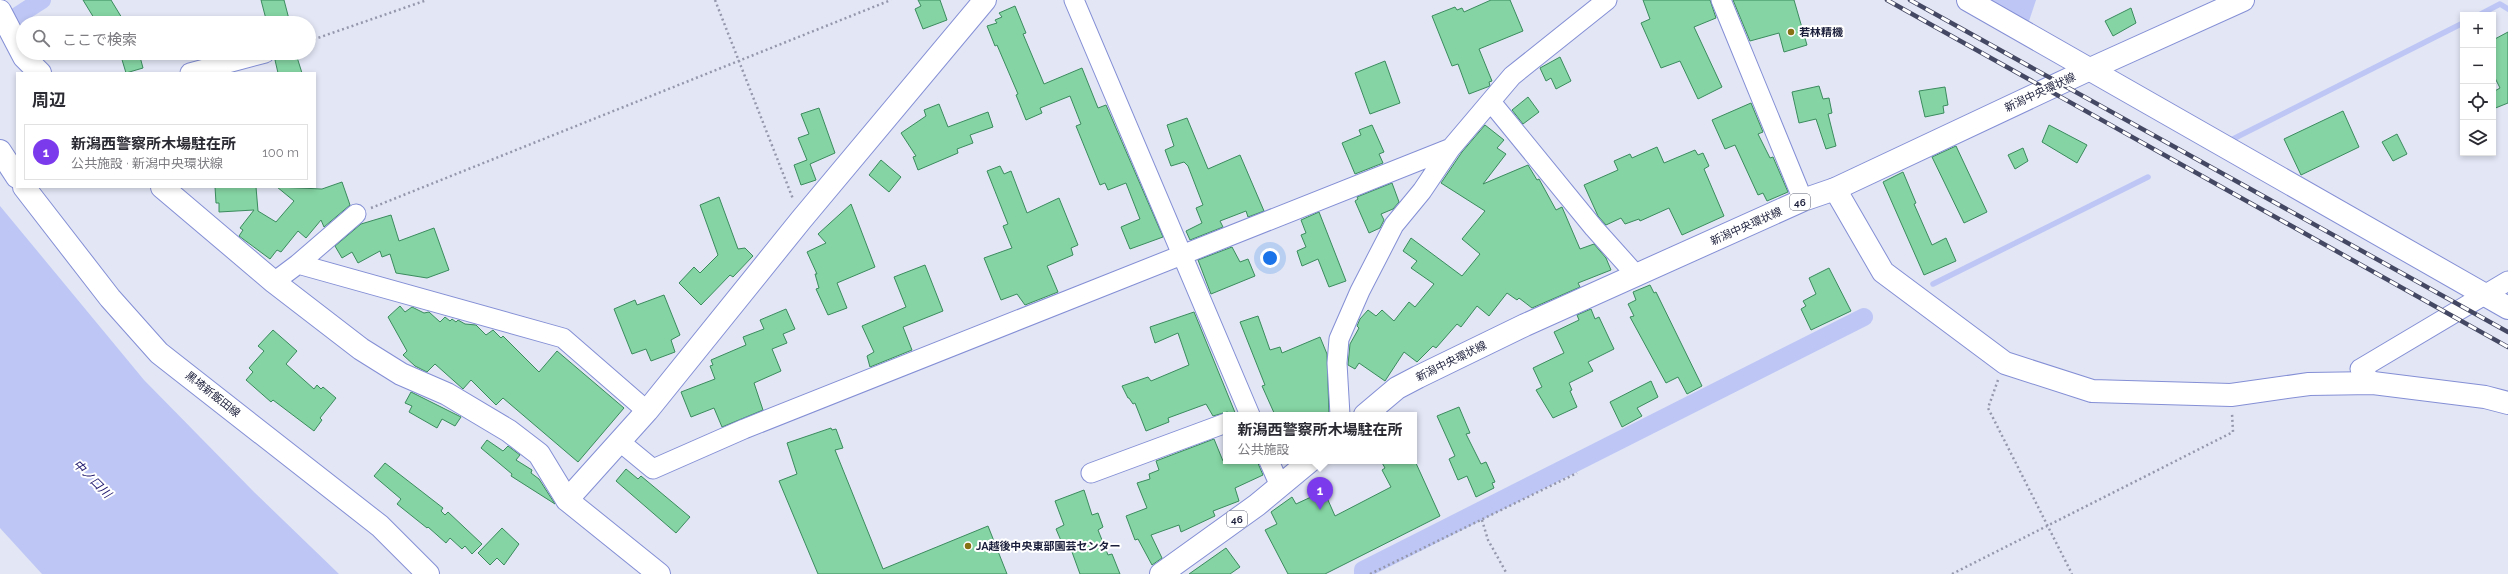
<!DOCTYPE html>
<html lang="ja">
<meta charset="utf-8">
<style>
:root{--surface:#fff;--page:#f2f2f3;--text:#2b2b33;--muted:#7c7c81;--line:#e1e1e2;--accent:#7c3aed}
body{margin:0;font-family:Raleway,"Noto Sans JP",sans-serif;background:var(--page);color:var(--text)}
.controls{position:absolute;right:12px;top:12px;display:grid;overflow:hidden;border-radius:0px;box-shadow:0 2px 6px #0003}
.controls button{width:36px;height:36px;display:grid;place-items:center;padding:0;border:0;border-bottom:1px solid var(--line);background:var(--surface);color:var(--text);font:20px sans-serif}
.you{position:absolute;left:1270px;top:258px;width:14px;height:14px;margin:-10px;border:3px solid #fff;border-radius:50%;background:#1a73e8;box-shadow:0 0 0 6px #1a73e833}
.badge{display:grid;place-items:center;width:26px;height:26px;border-radius:50%;background:var(--accent);color:#fff;font-size:13px;font-weight:700}
.pin{position:absolute;translate:-50% -33px;filter:drop-shadow(0 1px 2px #0008)}
.pin::after{content:'';position:absolute;top:21px;width:14px;height:12px;background:inherit;clip-path:polygon(0 0,100% 0,50% 100%)}
.popup{position:absolute;left:1223px;top:412px;width:194px;height:52px;box-sizing:border-box;display:grid;place-content:center;border-radius:0px;background:var(--surface);filter:drop-shadow(0 1px 3px #0005);font-size:13px;white-space:nowrap;color:var(--muted)}
.popup b{font-size:15px;color:var(--text)}
.popup::after{content:'';position:absolute;left:50%;top:100%;margin-left:-8px;border:8px solid transparent;border-top-color:var(--surface)}
.list{margin:0;padding:0;list-style:none}
h2{display:flex;justify-content:space-between;align-items:center;height:52px;margin:0;padding:0 16px;font-size:17px}
h2 small{font-size:13px;font-weight:400;color:var(--muted)}
.list li{display:grid;grid-template-columns:26px 1fr auto;gap:12px;align-items:center;box-sizing:border-box;height:56px;margin:0 8px 8px;padding:0 8px;border:1px solid var(--line);border-radius:0px}
.list b{display:block;font-size:15px;white-space:nowrap}
.list p{margin:0;font-size:13px;white-space:nowrap;color:var(--muted)}
.list em{font-size:13px;font-style:normal;color:var(--muted)}
.icon{flex:none;width:22px;height:22px;fill:none;stroke:currentColor;stroke-width:2;stroke-linecap:round;stroke-linejoin:round}
.map{position:relative;flex:none;width:2508px;height:574px;overflow:hidden}
.search{position:absolute;background:var(--surface);box-shadow:0 2px 6px #0003;left:16px;top:16px;width:300px;height:44px;display:flex;align-items:center;gap:10px;box-sizing:border-box;padding:0 14px;border-radius:22px;color:var(--muted);font-size:15px}
.panel{position:absolute;background:var(--surface);box-shadow:0 2px 6px #0003;left:16px;top:72px;width:300px;height:116px;border-radius:0px}
.map>svg:first-child{display:block}
.water{fill:#bdc6f5}
.lines{fill:none;stroke-linecap:round;stroke-linejoin:round}
.stream{stroke:#bdc6f5;stroke-width:5.5}
.canal{stroke:#bdc6f5;stroke-width:18}
.building{fill:#85d4a3;stroke:#3b8b5e}
.street-casing{stroke:#848fd5;stroke-width:21}
.secondary-casing{stroke:#848fd5;stroke-width:24}
.primary-casing{stroke:#848fd5;stroke-width:24}
.path{stroke:#9598ac;stroke-width:2.5;stroke-dasharray:2 3;stroke-linecap:butt}
.street{stroke:#fff;stroke-width:19}
.secondary{stroke:#fff;stroke-width:22}
.primary{stroke:#fff;stroke-width:22}
.rail-casing{stroke:#454862;stroke-width:4.5}
.rail{stroke:#fff;stroke-width:3;stroke-dasharray:9;stroke-linecap:butt}
.poi-dot{fill:#867214;stroke:#fff;stroke-width:1.5}
.labels{text-anchor:middle;stroke-width:4;stroke-linejoin:round;paint-order:stroke}
.shield{fill:#fff;stroke:#5f6275;stroke-width:1}
.shield-label{font-size:10px;font-weight:bold;fill:#1b1e3a}
.poi-label{font-size:11px;font-weight:bold;fill:#1b1e3a;stroke:#fff;text-anchor:start}
.street-label{font-size:11px;fill:#1b1e3a;stroke:#fff}
.water-label{font-size:12px;font-style:italic;fill:#1d166c;stroke:#fff}
</style>
<div class="map">
<svg width="2508" height="574" viewBox="0 0 2508 574">
<rect width="100%" height="100%" fill="#e2e6f5"/>
<path class="water" d="M1986,0H2036L2028,24Z
M0,206L144,380L254,492L339,574H42L0,528Z"/>
<g class="lines">
<path class="stream" d="M2479,15L2500,4L2508,9
M2227,142L2463,23
M1933,284L2148,177"/>
<path class="canal" d="M14,18L42,0
M1363,574V570L1864,317"/>
</g>
<path class="building" d="M83,0H111L125,23H97Z
M261,0H284L290,23H267Z
M918,0H940L947,20L923,29L915,9L921,6Z
M1491,0H1510L1523,31L1479,49L1492,81L1489,82L1490,86L1469,94L1458,64L1452,66L1432,16L1455,7L1457,10L1462,8L1464,12Z
M1643,0H1710L1716,18L1694,27L1722,87L1698,99L1680,61L1661,68L1641,23L1650,19Z
M1733,0H1794L1807,45L1784,52L1779,33L1750,41Z
M1015,6L1026,33L1023,34L1044,84L1082,68L1098,108L1106,105L1163,237L1130,249L1121,227L1140,219L1126,183L1108,190L1105,183L1100,185L1076,126L1081,124L1070,96L1040,108L1042,113L1026,120L1016,95L1018,94L997,45L995,46L987,26L997,23L995,20L1002,17L999,13Z
M2131,8L2136,23L2113,36L2105,21Z
M2508,32V103L2493,109V92L2500,88L2493,74V40Z
M120,53H139L143,68L126,73Z
M296,54L302,73H278L275,60Z
M1560,57L1571,81L1556,89L1551,78L1546,81L1540,68Z
M1385,61L1400,103L1370,114L1355,73Z
M1819,86L1823,99L1829,98L1832,113L1828,114L1836,146L1826,149L1816,119L1799,123L1792,92Z
M1945,87L1948,105L1943,106L1944,113L1925,117L1919,91Z
M1528,97L1539,112L1523,124L1512,110Z
M1751,103L1763,132L1758,134L1770,158L1773,157L1788,192L1767,201L1763,193L1758,195L1735,145L1725,149L1712,120Z
M939,104L948,127L988,112L993,127L970,135L973,143L957,149L958,153L918,170L913,157L916,156L901,133L926,116L924,110Z
M819,108L835,153L810,164L816,180L801,185L794,165L807,160L798,138L809,134L801,114Z
M2343,111L2359,147L2301,175L2284,139Z
M1187,118L1208,169L1240,155L1264,211L1248,217L1246,211L1220,221L1223,227L1190,240L1186,231L1202,223L1196,208L1203,205L1188,166L1184,162L1171,166L1165,150L1174,146L1167,125Z
M1372,125L1384,152L1379,154L1383,163L1355,174L1342,143L1361,135L1359,130Z
M1485,125L1504,140L1497,148L1506,154L1483,184L1528,165L1537,180L1539,179L1556,210L1562,207L1580,249L1594,244L1606,258L1611,270L1578,283L1580,287L1532,308L1519,298L1517,300L1507,293L1489,316L1477,306L1461,327L1457,324L1436,348L1433,346L1417,362L1404,352L1385,381L1359,363L1355,369L1348,365L1350,344L1359,328L1357,326L1360,319L1368,310L1376,316L1382,310L1394,321L1409,302L1415,307L1434,284L1411,268L1417,261L1403,251L1411,238L1462,276L1480,254L1462,239L1485,211L1441,183L1462,152Z
M2049,125L2087,145L2077,163L2042,142Z
M2397,134L2407,154L2393,161L2382,142Z
M1956,146L1987,212L1964,223L1932,157Z
M1657,147L1664,163L1695,150L1698,155L1703,153L1709,166L1704,169L1724,216L1682,235L1669,208L1640,221L1639,219L1625,224L1621,218L1606,225L1598,216L1584,185L1618,170L1614,161L1630,154L1632,158Z
M2023,148L2028,161L2015,169L2008,155Z
M881,160L901,177L889,192L869,175Z
M1000,166L1004,174L1011,171L1027,213L1059,198L1078,245L1071,248L1073,255L1047,266L1058,292L1025,305L1017,294L1001,300L984,258L1012,248L1003,226L1008,224L987,171Z
M1903,172L1916,203L1914,204L1932,245L1946,238L1956,261L1924,275L1883,182Z
M342,182L350,205L324,227L321,220L306,238L298,231L281,252L277,250L270,259L239,236L243,230L240,228L254,210L219,212V203H216L215,187H256L258,211L276,222L294,201L277,187L322,189Z
M1392,183L1399,202L1393,209L1381,214L1384,220L1380,228L1369,233L1355,201L1358,199L1357,197Z
M719,197L738,249L745,248L753,256L733,277L730,275L701,305L679,283L694,267L700,273L718,255L700,205Z
M851,204L875,267L837,283L847,308L828,315L816,289L819,288L815,274H817L807,252L826,243L818,234Z
M1319,212L1346,281L1329,287L1318,259L1302,266L1297,251L1306,247L1301,235L1306,233L1301,220Z
M391,215L399,241L434,228L449,270L427,278L396,273L390,254L382,257L380,251L358,263L352,252L342,258L335,246L361,224Z
M1232,247L1240,262L1248,259L1255,276L1211,294L1198,260Z
M925,265L943,311L903,327L912,350L870,367L867,356L874,352L862,326L906,307L894,277Z
M1829,268L1851,311L1811,330L1801,309L1806,306L1803,301L1816,294L1809,278Z
M1650,285L1654,293L1656,292L1702,386L1687,394L1678,377L1666,383L1630,317L1634,316L1628,304L1636,300L1633,292Z
M664,295L680,335L671,340L675,352L651,361L646,349L632,354L614,309L635,300L637,305Z
M400,306L405,312L412,307L424,313L429,312L440,322L445,317L450,321L452,319L456,322L458,320L465,324L476,325L486,335L493,330L501,338L503,336L539,372L557,351L624,408L578,462L503,398L496,405L471,380L463,389L435,364L427,372L415,366L403,355L407,351L388,317Z
M786,309L795,329L783,334L787,343L772,349L781,371L754,383L763,410L722,427L714,408L691,417L681,392L715,379L710,366L713,365L711,360L746,345L743,337L764,329L760,320Z
M1591,309L1595,319L1599,317L1614,349L1588,362L1593,371L1569,383L1572,390L1570,391L1577,407L1553,418L1536,390L1542,387L1533,368L1564,353L1554,332L1579,320L1577,315Z
M1194,312L1236,415L1227,412L1213,416L1206,404L1168,418L1169,422L1146,431L1135,403L1133,404L1129,398H1128L1122,386L1148,377L1151,381L1189,365L1178,333L1155,343L1150,327Z
M1258,316L1270,350L1280,347L1282,353L1320,337L1327,354L1329,415H1275L1262,386L1265,385L1240,322Z
M273,330L297,351L286,364L314,389L317,385L321,389L323,387L336,398L320,418L322,420L314,431L273,400L271,402L246,380L253,372L249,368L264,351L258,346Z
M1651,381L1658,397L1637,408L1642,416L1622,427L1610,402Z
M411,392L461,417L455,426L442,419L437,428L409,412L412,406L405,403Z
M1459,407L1470,433L1466,434L1481,464L1486,462L1495,482L1492,483L1494,488L1476,497L1467,476L1458,480L1449,459L1455,456L1437,416Z
M831,428L832,430L836,429L843,448L835,450L883,569L988,526L1007,574H818L779,481L797,474L787,443Z
M1214,439L1223,461H1257L1263,475L1235,488L1239,501L1213,511L1215,516L1181,532L1179,525L1151,535L1162,558L1152,565L1138,539L1135,540L1126,516L1147,508L1137,483L1150,479L1149,474L1159,470L1156,461Z
M487,440L503,451L508,446L520,455L516,460L532,470L531,473L539,479L555,504L511,476L512,474L481,448Z
M1381,461H1415L1440,516L1325,574H1288L1265,530L1277,524L1271,512L1292,497L1296,504L1324,491L1335,516L1391,487L1382,470L1385,468Z
M385,463L443,508L441,511L445,515L448,512L482,544L472,554L465,546L462,549L450,538L446,543L428,527L427,528L397,504L401,499L374,476Z
M626,469L638,479L641,476L690,517L676,533L616,481Z
M1084,490L1092,515L1098,513L1103,527L1098,530L1108,555L1112,554L1120,574H1080L1068,541L1062,543L1056,529L1064,525L1055,501Z
M502,528L519,544L504,565L497,558L490,565L478,553Z
M1226,548L1240,567L1230,574H1189Z"/>
<g class="lines">
<g class="street-casing">
<path id="street" d="M1074,0L1250,415
M1721,0L1803,200
M190,73L265,53
M1491,102L1594,228L1637,276
M298,264L356,214
M274,282L298,264L563,338L647,411
M2373,383L2360,369L2508,281
M1340,415L1337,363L1339,339L1360,291L1394,225L1422,191L1451,148L1512,76L1607,0
M619,441L653,469L744,429L1451,148
M1269,461L1280,486
M1091,473L1226,423"/>
</g>
<g class="secondary-casing">
<path id="secondary" d="M1968,0L2508,308
M0,11L24,57L40,73
M0,151L17,177
M24,187L110,298L159,353L380,526L428,574
M162,187L274,282L361,349L401,374L447,394L509,431L539,454L567,500L659,574
M1835,189L1883,272L2005,363L2092,391L2231,395L2309,384L2373,383L2485,397L2508,403
M567,500L647,411L801,220L985,0"/>
</g>
<g class="primary-casing">
<path id="primary" d="M1365,415L1397,388L1418,377L1525,325L1803,200L1835,189L2088,70L2243,0
M1161,574L1257,505L1310,461"/>
</g>
<path class="path" d="M715,0L793,199
M309,41L427,0
M371,208L891,0
M1998,380L1988,408L2072,574
M1482,520L1488,540L1507,574
M1370,574L1577,473
M1952,574L2233,432L2232,413"/>
<use href="#street" class="street"/>
<use href="#secondary" class="secondary"/>
<use href="#primary" class="primary"/>
<g class="rail-casing">
<path id="rail" d="M1887,0L2508,347
M1910,0L2508,332"/>
</g>
<use href="#rail" class="rail"/>
</g>
<g class="poi-dot">
<circle cx="1791" cy="32" r="4"/>
<circle cx="968" cy="546" r="4"/>
</g>
<g class="labels">
<g class="shield">
<rect x="1790" y="194" width="20" height="16" rx="3"/>
<rect x="1227" y="511" width="20" height="16" rx="3"/>
</g>
<g class="shield-label">
<text x="1800" y="206">46</text>
<text x="1237" y="523">46</text>
</g>
<g class="poi-label">
<text x="1799" y="36">若林精機</text>
<text x="976" y="550">JA越後中央東部園芸センター</text>
</g>
<g class="street-label">
<text transform="translate(2040 92) rotate(-25)" y="4">新潟中央環状線</text>
<text transform="translate(1746 226) rotate(-24)" y="4">新潟中央環状線</text>
<text transform="translate(1451 361) rotate(-26)" y="4">新潟中央環状線</text>
<text transform="translate(213 394) rotate(38)" y="4">黒埼新飯田線</text>
</g>
<g class="water-label">
<text transform="translate(92 479) rotate(45)" y="4">中ノ口川</text>
</g>
</g>
</svg>
<div class="controls">
<button>+</button>
<button>−</button>
<button><svg class="icon" aria-label="locate" viewBox="0 0 24 24"><circle cx="12" cy="12" r="6"/><path d="M12 2v4M12 18v4M2 12h4M18 12h4"/></svg></button>
<button><svg class="icon" aria-label="layers" viewBox="0 0 24 24"><path d="M12 4l9 5-9 5-9-5zM3 14l9 5 9-5"/></svg></button>
</div>
<div class="you"></div>
<div class="pin badge" style="left:1320px;top:510px">1</div>
<div class="popup"><b>新潟西警察所木場駐在所</b>公共施設</div>
<div class="search"><svg class="icon" aria-label="search" viewBox="0 0 24 24"><circle cx="10" cy="10" r="6"/><path d="M15 15l6 6"/></svg>ここで検索</div>
<section class="panel">
<h2>周辺<small></small></h2>
<ul class="list">
<li><span class="badge">1</span><div><b>新潟西警察所木場駐在所</b><p>公共施設 · 新潟中央環状線</p></div><em>100 m</em></li>
</ul>
</section>
</div>
